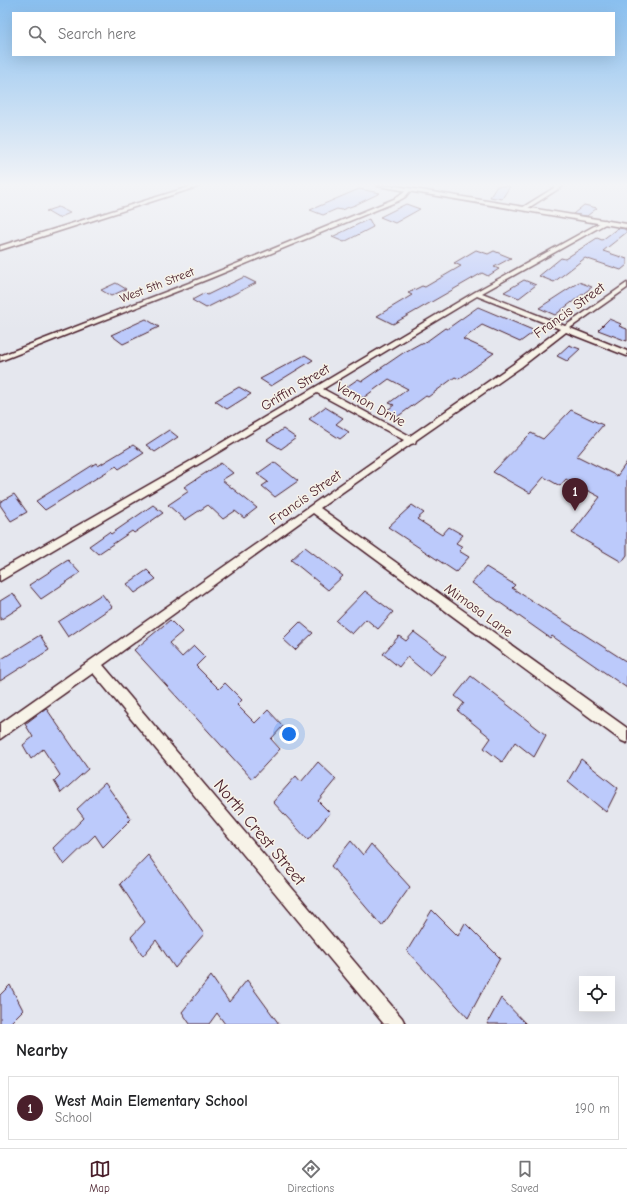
<!DOCTYPE html>
<style>
:root{--surface:#fff;--page:#f6f6f6;--text:#202124;--muted:#757577;--line:#e0e0e0;--accent:#4a1f2b}
body{margin:0;font-family:"Comic Neue",sans-serif;background:var(--page);color:var(--text)}
.controls{position:absolute;right:12px;bottom:12px;display:grid;overflow:hidden;border-radius:0px;box-shadow:0 4px 16px #0002}
.controls button{width:36px;height:36px;display:grid;place-items:center;padding:0;border:0;border-bottom:1px solid var(--line);background:var(--surface);color:var(--text);font:20px sans-serif}
.you{position:absolute;left:289px;top:734px;width:14px;height:14px;margin:-10px;border:3px solid #fff;border-radius:50%;background:#1a73e8;box-shadow:0 0 0 6px #1a73e833}
.badge{display:grid;place-items:center;width:26px;height:26px;border-radius:50%;background:var(--accent);color:#fff;font-size:13px;font-weight:700}
.pin{position:absolute;translate:-50% -33px;filter:drop-shadow(0 1px 2px #0008)}
.pin::after{content:'';position:absolute;top:21px;width:14px;height:12px;background:inherit;clip-path:polygon(0 0,100% 0,50% 100%)}
.list{margin:0;padding:0;list-style:none}
h2{display:flex;justify-content:space-between;align-items:center;height:52px;margin:0;padding:0 16px;font-size:17px}
h2 small{font-size:13px;font-weight:400;color:var(--muted)}
.list li{display:grid;grid-template-columns:26px 1fr auto;gap:12px;align-items:center;box-sizing:border-box;height:64px;margin:0 8px 8px;padding:0 8px;border:1px solid var(--line);border-radius:0px}
.list b{display:block;font-size:15px;white-space:nowrap}
.list p{margin:0;font-size:13px;white-space:nowrap;color:var(--muted)}
.list em{font-size:13px;font-style:normal;color:var(--muted)}
.icon{flex:none;width:22px;height:22px;fill:none;stroke:currentColor;stroke-width:2;stroke-linecap:round;stroke-linejoin:round}
.map{position:relative;flex:none;width:627px;height:1024px;overflow:hidden}
.search{position:absolute;background:var(--surface);box-shadow:0 4px 16px #0002;left:12px;right:12px;top:12px;height:44px;display:flex;align-items:center;gap:10px;box-sizing:border-box;padding:0 14px;border-radius:0px;color:var(--muted);font-size:15px}
.sheet{height:124px;background:var(--surface)}
nav{display:flex;justify-content:space-around;align-items:center;box-sizing:border-box;height:56px;border-top:1px solid var(--line);background:var(--surface);font-size:11px;color:var(--muted)}
nav a{display:grid;justify-items:center;gap:2px}
nav .on{color:var(--accent)}
.map>svg:first-child{display:block}
.building{fill:#bccafb;stroke:#4a1f2b}
.lines{fill:none;stroke-linecap:round;stroke-linejoin:round}
.street-casing{stroke:#4a1f2b;stroke-width:3}
.secondary-casing{stroke:#4a1f2b;stroke-width:3}
.street{fill:#f7f3e8;fill-rule:evenodd}
.secondary{fill:#f7f3e8;fill-rule:evenodd}
.labels{text-anchor:middle;stroke-width:3;stroke-linejoin:round;paint-order:stroke}
.far-street-label{font-size:12px;fill:#4a1f2b;stroke:#f7f3e8}
.street-label{font-size:14px;fill:#4a1f2b;stroke:#f7f3e8}
.near-street-label{font-size:17px;fill:#4a1f2b;stroke:#f7f3e8}
</style>
<div class="map">
<svg width="627" height="1024" viewBox="0 0 627 1024">
<rect width="100%" height="100%" fill="#e5e7ee"/>
<filter id="ink" filterUnits="userSpaceOnUse"><feTurbulence type="fractalNoise" baseFrequency=".025" numOctaves="2"/><feDisplacementMap in="SourceGraphic" scale="8" xChannelSelector="R" yChannelSelector="G"/><feConvolveMatrix kernelMatrix="1 2 1 2 8 2 1 2 1" color-interpolation-filters="sRGB"/></filter>
<g filter="url(#ink)">
<path class="building" d="M497,186H510L502,199L490,197Z
M359,189L380,193L355,205L341,210L337,209L323,215L310,210Z
M406,204L420,209L395,223L380,217Z
M584,205L597,208L587,216L573,214Z
M58,207L70,213L58,218L46,211Z
M369,219L373,227L344,242L332,237Z
M618,228L625,229L627,232L603,251L627,259V265L621,270L585,258L554,282L539,276L561,258L565,259L597,238L602,240Z
M476,250L488,254L494,251L511,258L494,267L499,269L488,276L482,273L393,324L377,316L412,295L408,293L422,286L425,287L461,266L454,263Z
M244,277L256,283L206,308L192,300L205,293L207,295Z
M524,280L536,285L519,298L504,292Z
M579,282L592,287L555,315L539,308Z
M116,283L126,289L111,296L101,290Z
M478,307L535,331L520,342L482,325L463,339L494,353L459,379L455,377L428,397L426,396L397,417L386,411L394,405L389,403L408,389L389,379L363,398L345,388L358,379L362,381L403,353L421,343L423,344L445,328L447,329Z
M146,319L159,327L123,344L111,335Z
M609,319L621,324L619,326L627,329V341L598,330Z
M569,345L580,349L567,361L557,356Z
M305,355L313,360L271,386L260,379Z
M239,387L251,394L227,409L215,401Z
M325,407L343,418L336,424L349,432L340,439L309,419Z
M571,410L603,425L577,456L617,476L627,462V555L622,562L572,533L600,497L566,479L560,486L544,477L530,493L493,472L531,433L543,439Z
M283,429L296,438L281,449L267,440Z
M169,430L178,437L155,452L146,445Z
M133,445L144,453L119,469L116,466L45,510L36,501L96,463L98,466Z
M274,462L298,481L275,497L262,486L268,482L257,474Z
M221,463L233,473L222,480L257,508L244,518L235,511L223,519L208,505L185,520L168,505L189,491L184,487Z
M14,494L27,512L11,521L0,505V502Z
M153,505L163,513L134,533L132,531L98,554L89,546L109,532L111,534Z
M412,505L424,513L417,519L442,535L449,527L463,535L456,543L463,547L459,551L469,557L456,572L388,527Z
M305,547L343,576L328,590L291,560Z
M68,560L80,573L41,599L29,585Z
M486,567L515,585L512,588L627,662V688L552,636L550,638L472,583Z
M147,570L156,579L135,593L127,584Z
M365,591L393,612L378,629L366,619L352,634L336,621Z
M13,593L22,606L0,620V601Z
M102,594L112,607L68,637L58,622Z
M170,620L182,632L169,643L182,657L194,646L205,657L196,666L219,689L225,683L242,700L237,705L255,723L268,710L283,726L271,739L280,749L252,779L134,650Z
M300,622L313,633L295,650L283,639Z
M414,632L446,656L430,676L407,657L399,667L383,654L399,636L406,641Z
M40,635L49,650L0,681V660Z
M471,676L546,735L534,757L515,742L502,762L484,748L491,738L458,711L464,703L455,696Z
M46,708L88,769L61,793L54,781L60,775L43,749L31,759L23,745L33,737L25,724Z
M581,759L618,788L606,812L568,781Z
M318,762L336,779L318,801L330,813L308,840L273,802L296,776L301,782Z
M105,783L131,819L103,847L95,835L64,865L53,848L84,818L77,809Z
M351,841L363,855L371,844L410,887L382,926L331,866Z
M148,855L204,934L175,968L156,940L143,956L131,937L145,922L120,884Z
M432,910L458,936L465,923L500,958L468,1018L407,951Z
M211,976L229,1002L247,980L279,1024H225L217,1013L209,1024H190L182,1012Z
M10,985L23,1010L9,1024H0V995Z
M501,998L526,1024H487Z"/>
<g class="lines">
<g class="street-casing">
<path id="street" d="M192,186H200L0,250V246Z
M557,186H563L525,210L520,209Z
M406,190L410,191L405,197L398,201L211,278L0,361V356L207,276L394,199Z
M605,220L608,222L607,223L482,293L565,326L627,283V288L570,328L627,351V356L566,332L521,367L416,440L415,443L411,444L320,508L627,728V743L622,741L313,513L103,665L402,1018L405,1024H384L93,673L0,739V724L404,440L317,393L202,462L0,581V570L196,458L475,292ZM477,296L560,329L515,363L410,436L323,389Z"/>
</g>
<g class="secondary-casing">
<path id="secondary" d="M378,186H396L627,224V228Z"/>
</g>
<use href="#street" class="street"/>
<use href="#secondary" class="secondary"/>
</g>
</g>
<linearGradient id="sky" x2="0" y2="1"><stop stop-color="#89bfef"/><stop offset="0.56" stop-color="#f3f4f7"/><stop offset="1" stop-color="#f3f4f7" stop-opacity="0"/></linearGradient>
<rect width="627" height="330" fill="url(#sky)"/>
<g class="labels">
<g class="far-street-label">
<text transform="translate(157 285) rotate(-21)" y="4">West 5th Street</text>
</g>
<g class="street-label">
<text transform="translate(569 310) rotate(-36)" y="5">Francis Street</text>
<text transform="translate(295 387) rotate(-31)" y="5">Griffin Street</text>
<text transform="translate(371 404) rotate(29)" y="5">Vernon Drive</text>
<text transform="translate(305 497) rotate(-35)" y="5">Francis Street</text>
<text transform="translate(479 610) rotate(36)" y="5">Mimosa Lane</text>
</g>
<g class="near-street-label">
<text transform="translate(260 832) rotate(50)" y="6">North Crest Street</text>
</g>
</g>
</svg>
<div class="controls">
<button><svg class="icon" aria-label="locate" viewBox="0 0 24 24"><circle cx="12" cy="12" r="6"/><path d="M12 2v4M12 18v4M2 12h4M18 12h4"/></svg></button>
</div>
<div class="you"></div>
<div class="pin badge" style="left:575px;top:511px">1</div>
<div class="search"><svg class="icon" aria-label="search" viewBox="0 0 24 24"><circle cx="10" cy="10" r="6"/><path d="M15 15l6 6"/></svg>Search here</div>
</div>
<section class="sheet">
<h2>Nearby<small></small></h2>
<ul class="list">
<li><span class="badge">1</span><div><b>West Main Elementary School</b><p>School</p></div><em>190 m</em></li>
</ul>
</section>
<nav>
<a class="on"><svg class="icon" aria-label="map" viewBox="0 0 24 24"><path d="M3 6l6-2 6 2 6-2v14l-6 2-6-2-6 2zM9 4v14M15 6v14"/></svg>Map</a>
<a><svg class="icon" aria-label="directions" viewBox="0 0 24 24"><path d="M12 3l9 9-9 9-9-9zM9 14v-3h6M13 9l2 2-2 2"/></svg>Directions</a>
<a><svg class="icon" aria-label="saved" viewBox="0 0 24 24"><path d="M7 4h10v16l-5-4-5 4z"/></svg>Saved</a>
</nav>
